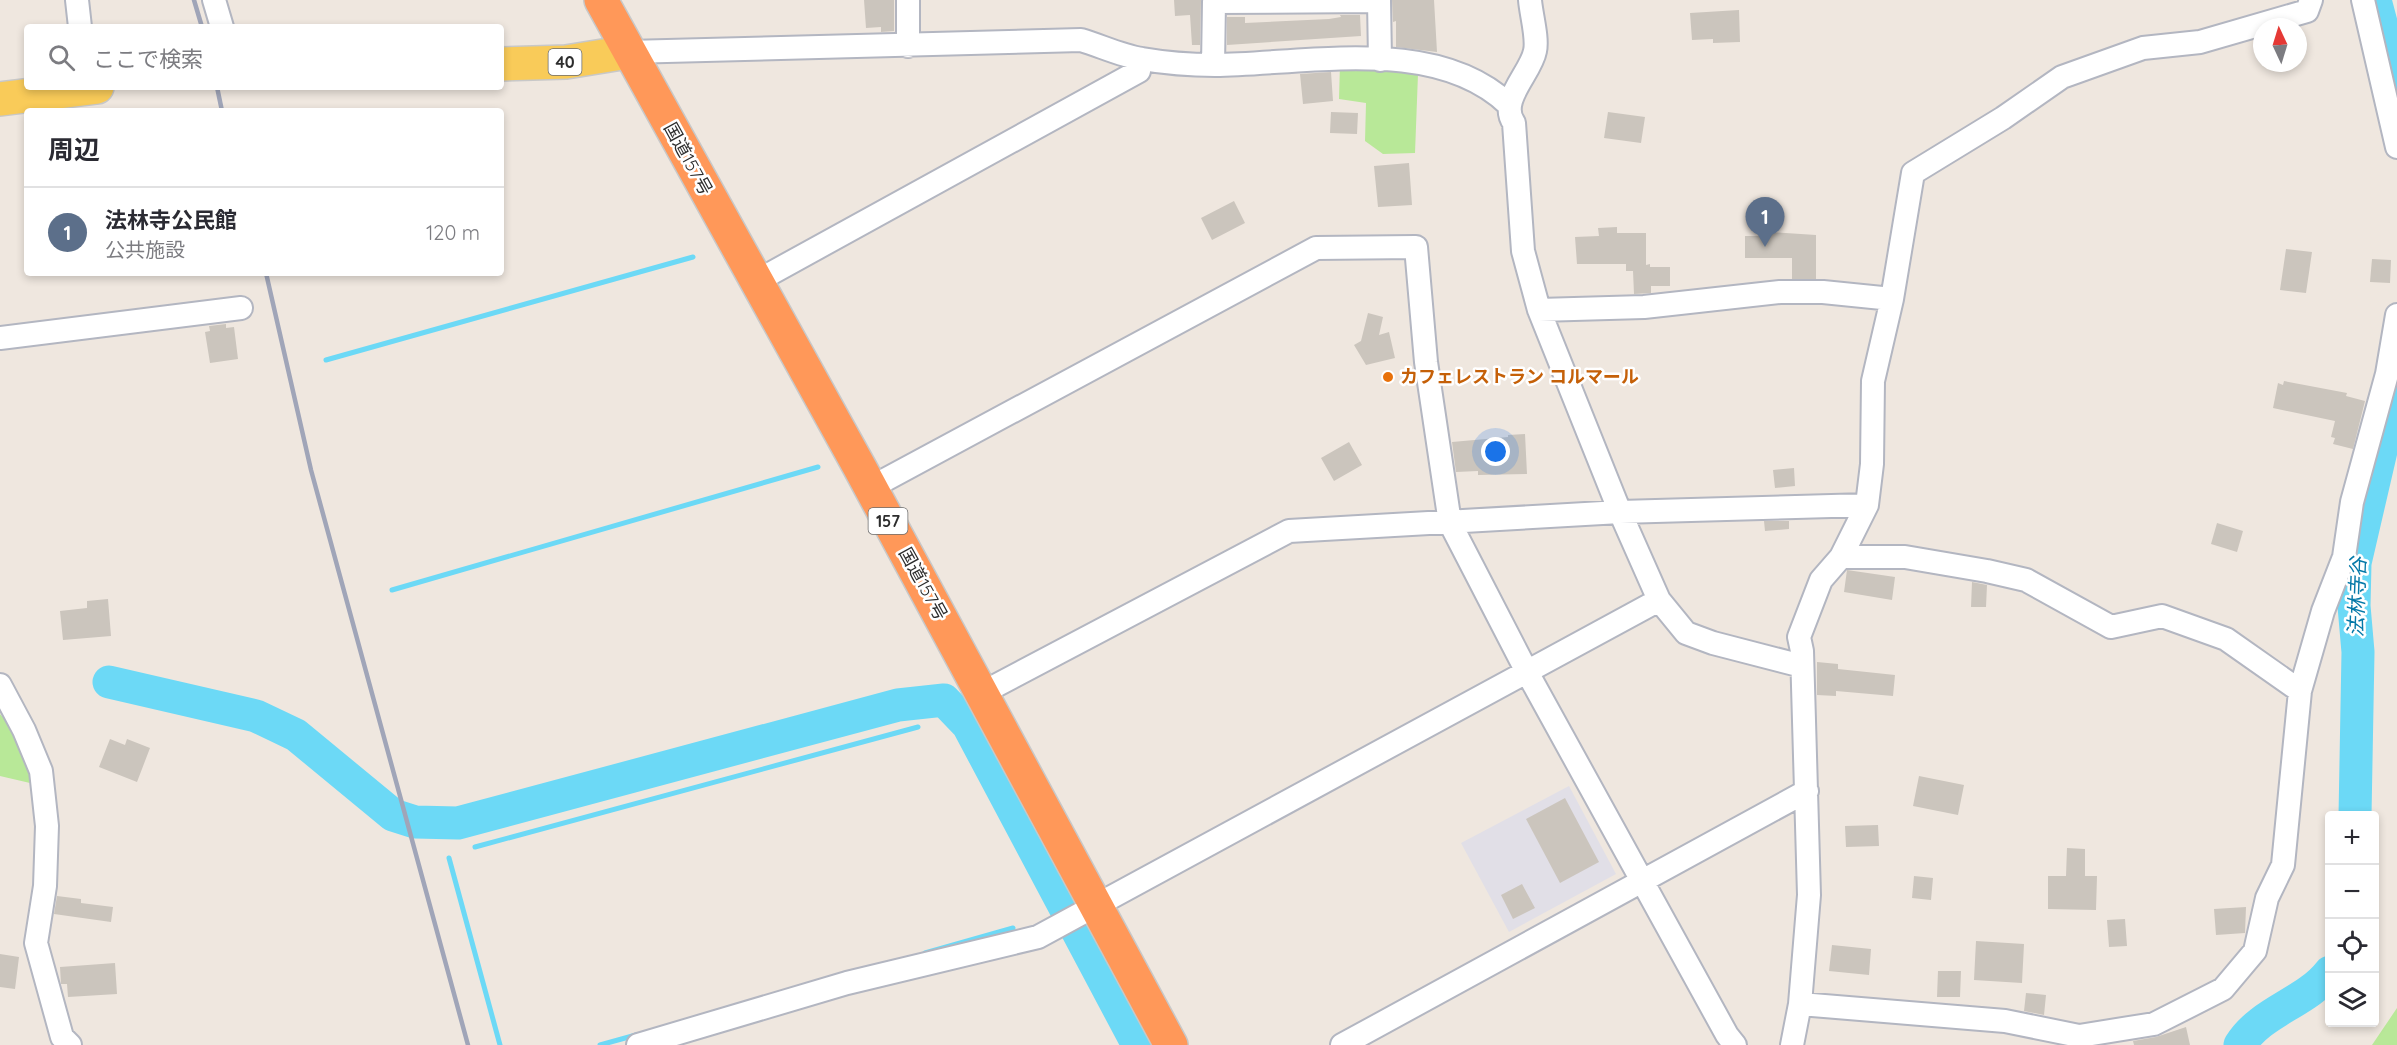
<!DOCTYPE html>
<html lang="ja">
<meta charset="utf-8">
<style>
:root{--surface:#fff;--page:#f2f2f3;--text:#2b2b33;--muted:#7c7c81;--line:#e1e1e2;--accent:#3b6bff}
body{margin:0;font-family:Quicksand,"Noto Sans JP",sans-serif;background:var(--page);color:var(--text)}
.controls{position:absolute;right:18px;bottom:18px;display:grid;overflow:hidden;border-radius:6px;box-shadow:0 3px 9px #0003}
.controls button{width:54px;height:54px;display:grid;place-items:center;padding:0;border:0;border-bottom:2px solid var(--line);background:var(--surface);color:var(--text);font:30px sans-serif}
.compass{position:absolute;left:2253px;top:18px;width:54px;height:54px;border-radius:50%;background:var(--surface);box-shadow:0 3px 9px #0003;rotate:356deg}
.you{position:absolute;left:1496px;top:452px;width:21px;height:21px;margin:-15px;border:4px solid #fff;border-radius:50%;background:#1a73e8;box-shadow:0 0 0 9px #1a73e833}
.badge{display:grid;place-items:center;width:39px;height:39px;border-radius:50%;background:var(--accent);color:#fff;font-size:20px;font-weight:700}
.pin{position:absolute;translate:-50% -50px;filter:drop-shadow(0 2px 3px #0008)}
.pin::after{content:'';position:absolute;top:32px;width:21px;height:18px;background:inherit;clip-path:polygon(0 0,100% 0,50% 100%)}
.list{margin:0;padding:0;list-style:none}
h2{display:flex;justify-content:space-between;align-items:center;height:78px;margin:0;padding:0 24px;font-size:26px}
h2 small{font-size:20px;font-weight:400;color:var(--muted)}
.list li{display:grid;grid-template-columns:39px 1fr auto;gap:18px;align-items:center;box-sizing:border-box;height:90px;padding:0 24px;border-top:2px solid var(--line)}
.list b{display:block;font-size:22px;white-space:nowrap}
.list p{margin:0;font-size:20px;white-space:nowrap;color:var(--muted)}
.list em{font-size:20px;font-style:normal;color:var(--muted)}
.icon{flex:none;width:33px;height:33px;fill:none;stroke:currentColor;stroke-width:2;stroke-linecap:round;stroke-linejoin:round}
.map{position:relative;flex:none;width:2397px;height:1045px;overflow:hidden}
.search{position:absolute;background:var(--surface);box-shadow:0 3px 9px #0003;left:24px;top:24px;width:480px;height:66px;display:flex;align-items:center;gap:15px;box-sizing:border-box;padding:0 21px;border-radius:6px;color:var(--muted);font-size:22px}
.panel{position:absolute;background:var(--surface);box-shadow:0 3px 9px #0003;left:24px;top:108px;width:480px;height:168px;border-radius:6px}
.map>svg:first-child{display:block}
.industrial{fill:#e1dfe7}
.green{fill:#b8e898}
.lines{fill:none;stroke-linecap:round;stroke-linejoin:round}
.stream{stroke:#6cd9f6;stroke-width:5}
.river{stroke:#6cd9f6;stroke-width:33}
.building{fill:#cbc5bd}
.street-casing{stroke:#b3b6c1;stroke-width:26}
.primary-casing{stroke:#c8c8c8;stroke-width:36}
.highway-casing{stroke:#c8c8c8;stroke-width:36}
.street{stroke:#fff;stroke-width:22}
.primary{stroke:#f9cb59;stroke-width:33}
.highway{stroke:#ff9859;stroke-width:33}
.rail{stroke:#a0a5b8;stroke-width:4.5}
.food-dot{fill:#e8710a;stroke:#fff;stroke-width:2}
.labels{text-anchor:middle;stroke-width:5;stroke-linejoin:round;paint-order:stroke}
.shield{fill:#fff;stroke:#6c6c6c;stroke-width:1.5}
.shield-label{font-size:16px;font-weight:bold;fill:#2d2d2d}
.street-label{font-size:18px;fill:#2d2d2d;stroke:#fff}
.food-label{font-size:18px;font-weight:bold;fill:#c56008;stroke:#fff;text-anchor:start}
.water-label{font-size:20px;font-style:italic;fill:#0579a8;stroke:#fff}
</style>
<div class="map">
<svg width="2397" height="1045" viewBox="0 0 2397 1045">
<rect width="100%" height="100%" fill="#efe7df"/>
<path class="industrial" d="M1569,786L1616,874L1509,932L1461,843Z"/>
<path class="green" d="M1340,64L1376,66L1418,74L1415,153L1383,154L1365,141L1366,103L1339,99Z
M0,714C18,733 30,758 30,783L0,776Z
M2397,1008V1045H2372Z"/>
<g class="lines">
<path class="stream" d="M326,360L693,257
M392,590L818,467
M475,847L918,727
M449,858L500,1045
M925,953L1013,928
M600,1045L636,1035"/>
<path class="river" d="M2375,0L2397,83
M109,682L256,716L296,735L393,815L415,822L458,823L898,705L944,700L968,725L1138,1045
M2355,816L2358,652L2354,606L2355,563L2397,382
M2240,1045C2261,1011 2306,1003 2330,972"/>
</g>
<path class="building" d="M864,0H894V31L881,32V27L866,28Z
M1174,0H1201L1200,45H1192L1190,15L1175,16Z
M1392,0H1434L1437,52L1396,47V21L1393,22Z
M1739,10L1740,42L1713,43V39L1692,40L1690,13Z
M1340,15H1360L1361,36L1227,45V17H1245V23L1329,19L1341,17Z
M1331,72L1333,101L1303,104L1300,74Z
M1331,112L1358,113L1357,134L1330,133Z
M1608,112L1645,117L1641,143L1604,138Z
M1409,163L1412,205L1378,207L1374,166Z
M1234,201L1245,223L1212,240L1201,218Z
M1617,227V233H1646V265L1650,264V267H1670V286H1651V293L1634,294L1633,271H1626V264H1577L1575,237L1599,236L1598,228Z
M1769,232L1816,235V279H1792V258H1745V236H1769Z
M2286,249L2312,252L2306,293L2280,290Z
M2372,259L2391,260L2390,283L2370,282Z
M1368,313L1383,317L1379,335L1389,332L1395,358L1366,365L1354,345L1361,341Z
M226,324V328L234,327L238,359L210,363L205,332L210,331L209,326Z
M2284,381L2347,393L2346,396L2365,401L2353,449L2333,444L2335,438L2331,437L2335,421L2273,408L2278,383L2283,385Z
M1525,434L1527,474L1478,475V471L1456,472L1452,442L1508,437V435Z
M1349,442L1362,465L1334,481L1321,458Z
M1794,468L1795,486L1775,488L1773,470Z
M1764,521H1789V529L1765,531Z
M2217,523L2243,531L2237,552L2211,544Z
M1847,570L1895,577L1892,600L1844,592Z
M1972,582L1987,585L1986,607H1971Z
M108,599L111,636L63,640L60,611L87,608V601Z
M1817,662L1838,664V669L1895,675L1893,696L1836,691V696L1817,695Z
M110,739L125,745L127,739L150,748L137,782L99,767Z
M1919,776L1964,785L1958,815L1913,806Z
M1565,798L1599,862L1560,883L1526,819Z
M1878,825L1879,846L1846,847L1845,826Z
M2067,848L2085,849V876H2097L2096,910L2048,909V876H2066Z
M1914,876L1933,878L1931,900L1912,898Z
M1522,884L1535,908L1513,919L1501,895Z
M57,896L81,899V903L113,907L111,922L54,914Z
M2246,907L2245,933L2216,935L2214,909Z
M2125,919L2127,946L2109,947L2107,920Z
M1976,941L2024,944L2022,983L1974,980Z
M1832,945L1871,949L1869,975L1829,971Z
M0,954L19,957L15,989L0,987Z
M115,963L117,994L68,997L67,984H61L60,967Z
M1938,971H1961L1960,997H1937Z
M2026,993L2046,995L2044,1015L2024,1011Z
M2186,1027L2190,1045H2134L2133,1041L2156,1037Z"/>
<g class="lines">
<g class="street-casing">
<path id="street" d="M77,0L80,27
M214,0L222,27
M1530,0C1531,14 1538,38 1535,51C1531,73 1498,101 1514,123L1523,251L1539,310L1620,512L1659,600L1686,633L1713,643L1802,666
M2363,0L2397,147
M908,46V0
M628,52L1081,40C1101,46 1122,56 1142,59C1165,63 1192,65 1215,65C1308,64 1436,35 1509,105
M1213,65L1214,2L1379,1L1380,60
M757,281L1139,71L1141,59
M1539,310L1644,307L1780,292H1823L1892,299
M0,338L241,308
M870,488L1316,248L1416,247L1426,362L1450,523L1527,672L1727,1035L1735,1045
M1841,557H1905L1987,571L2026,580L2111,627L2162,616L2226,639L2300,691
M0,685L24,730L41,771L47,826L45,886L36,943L62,1037L70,1045
M982,693L1289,531L1620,512L1867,505
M1800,1004L2005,1021L2079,1036L2154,1024L2223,989L2255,951L2267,898L2283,865L2300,691L2323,611L2344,557L2352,502L2387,374L2397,315
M638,1045L847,983L1038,937L1659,600
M1342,1045L1807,791
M1792,1045L1800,1004L1809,895L1802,651L1799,637L1821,580L1841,557L1867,505L1872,464L1873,381L1892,299L1913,173L2003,118L2062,77L2143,48L2200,42L2307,11L2311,0"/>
</g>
<g class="primary-casing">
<path id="primary" d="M501,64L566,62L628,52
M0,99L97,87"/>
</g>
<g class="highway-casing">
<path id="highway" d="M601,0L860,468L1171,1045"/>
</g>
<use href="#street" class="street"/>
<use href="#primary" class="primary"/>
<use href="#highway" class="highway"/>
<path class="rail" d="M194,0L202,27
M217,87L222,111
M266,273L311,470L468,1045"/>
</g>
<circle class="food-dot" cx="1388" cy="377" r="6"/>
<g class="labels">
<g class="shield">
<rect x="548.5" y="49" width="33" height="26" rx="4.5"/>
<rect x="868.5" y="508" width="39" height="26" rx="4.5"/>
</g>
<g class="shield-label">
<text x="565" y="68">40</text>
<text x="888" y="527">157</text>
</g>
<g class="street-label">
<text transform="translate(688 159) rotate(61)" y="6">国道157号</text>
<text transform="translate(923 584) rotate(61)" y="6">国道157号</text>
</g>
<g class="food-label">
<text x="1400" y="383">カフェレストラン コルマール</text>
</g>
<g class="water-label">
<text transform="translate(2357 597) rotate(-88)" y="7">法林寺谷</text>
</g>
</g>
</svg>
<div class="controls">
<button>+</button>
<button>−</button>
<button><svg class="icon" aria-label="locate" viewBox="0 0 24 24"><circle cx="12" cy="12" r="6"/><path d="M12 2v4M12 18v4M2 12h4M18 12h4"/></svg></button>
<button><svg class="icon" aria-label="layers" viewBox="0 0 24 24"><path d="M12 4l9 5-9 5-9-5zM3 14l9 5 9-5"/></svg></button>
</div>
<svg class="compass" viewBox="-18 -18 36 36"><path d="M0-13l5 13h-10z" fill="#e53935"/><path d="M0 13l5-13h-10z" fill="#7c7c81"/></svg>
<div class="you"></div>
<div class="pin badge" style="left:1765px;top:247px;background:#5c6f8a">1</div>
<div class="search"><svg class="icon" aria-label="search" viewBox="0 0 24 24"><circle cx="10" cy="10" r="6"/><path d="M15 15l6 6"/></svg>ここで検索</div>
<section class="panel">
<h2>周辺<small></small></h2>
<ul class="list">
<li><span class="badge" style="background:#5c6f8a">1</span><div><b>法林寺公民館</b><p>公共施設</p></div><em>120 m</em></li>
</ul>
</section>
</div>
